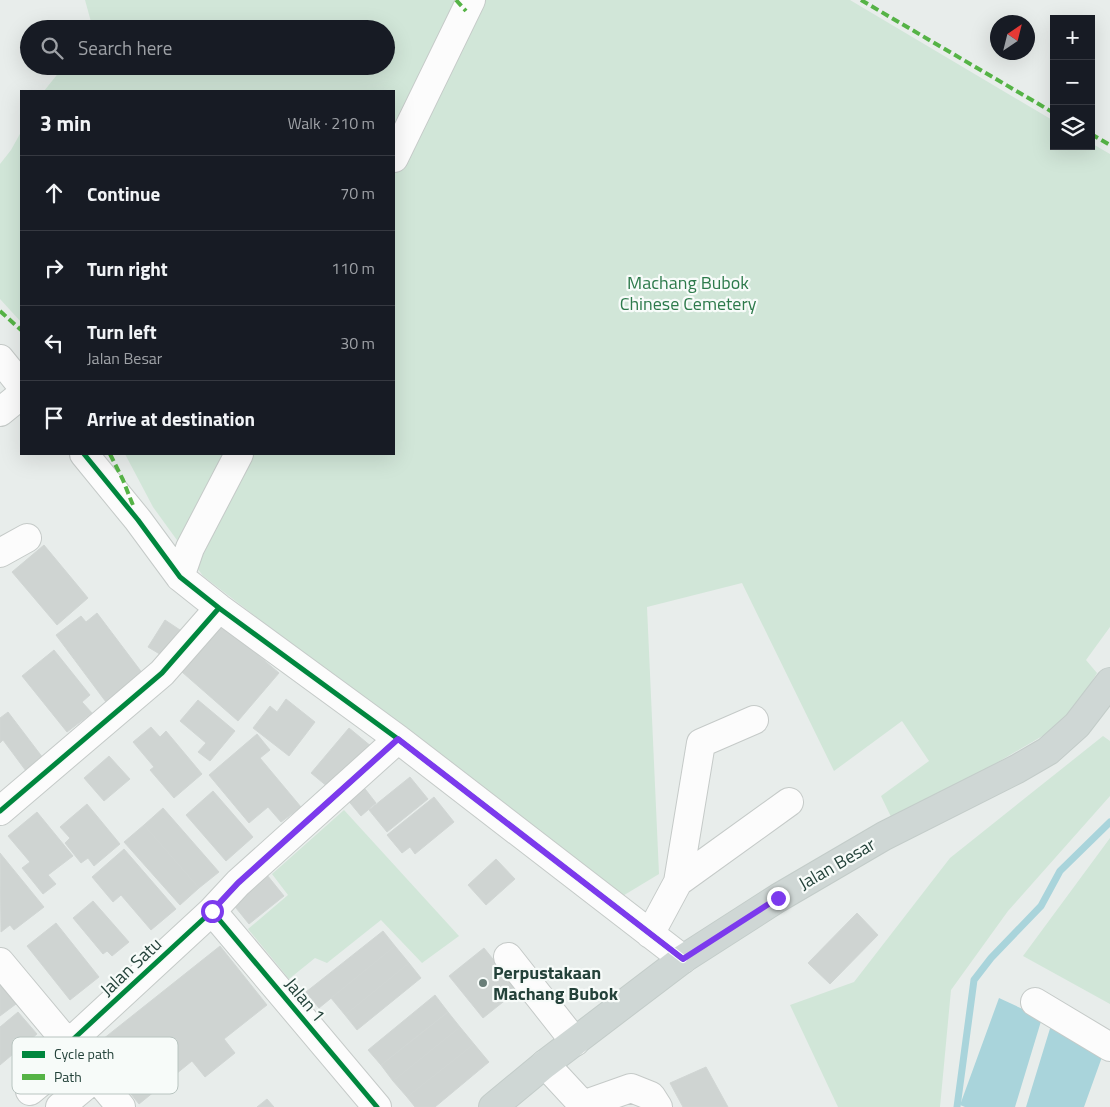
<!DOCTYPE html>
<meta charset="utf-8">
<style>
:root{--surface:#171b24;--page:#20242c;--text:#f1f3f6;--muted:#9ea1a6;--line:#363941}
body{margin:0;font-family:"Titillium Web",sans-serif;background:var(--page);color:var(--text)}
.controls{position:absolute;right:15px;top:15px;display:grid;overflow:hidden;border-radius:0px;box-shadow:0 5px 20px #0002}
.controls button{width:45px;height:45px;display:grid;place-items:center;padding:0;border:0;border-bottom:1px solid var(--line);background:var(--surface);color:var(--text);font:25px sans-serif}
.compass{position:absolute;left:990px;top:15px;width:45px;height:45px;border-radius:50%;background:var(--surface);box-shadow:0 5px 20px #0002;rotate:35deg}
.stop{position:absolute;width:15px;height:15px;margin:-11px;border:4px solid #7c3aed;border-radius:50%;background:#fff}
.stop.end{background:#7c3aed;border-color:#fff;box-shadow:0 1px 5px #0008}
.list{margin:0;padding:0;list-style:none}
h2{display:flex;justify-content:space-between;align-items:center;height:65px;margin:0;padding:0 20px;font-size:21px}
h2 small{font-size:16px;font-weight:400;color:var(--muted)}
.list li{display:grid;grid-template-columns:32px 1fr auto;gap:15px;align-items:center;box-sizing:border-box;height:75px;padding:0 20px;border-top:1px solid var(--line)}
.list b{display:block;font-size:19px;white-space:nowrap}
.list p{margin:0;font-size:16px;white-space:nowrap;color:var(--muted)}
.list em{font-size:16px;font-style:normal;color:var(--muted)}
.icon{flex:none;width:28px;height:28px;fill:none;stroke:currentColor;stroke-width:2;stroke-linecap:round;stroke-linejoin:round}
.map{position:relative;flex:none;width:1110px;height:1107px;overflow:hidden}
.search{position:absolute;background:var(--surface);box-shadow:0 5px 20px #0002;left:20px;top:20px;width:375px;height:55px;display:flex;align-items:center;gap:12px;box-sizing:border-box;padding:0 18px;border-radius:28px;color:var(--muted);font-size:19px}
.panel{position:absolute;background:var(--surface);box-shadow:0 5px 20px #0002;left:20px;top:90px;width:375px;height:365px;border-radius:0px}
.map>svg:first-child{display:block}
.green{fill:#d1e6d8}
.water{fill:#a9d4db}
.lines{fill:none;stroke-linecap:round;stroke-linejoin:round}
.stream{stroke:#a9d4db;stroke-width:7}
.building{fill:#cfd4d2;stroke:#d1d6d4}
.minor-casing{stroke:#c5cac8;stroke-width:30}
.major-casing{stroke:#c3ccc9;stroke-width:30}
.minor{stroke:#fcfcfc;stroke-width:28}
.major{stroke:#cfd7d5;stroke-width:28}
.quiet{stroke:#55b346;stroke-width:4;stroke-dasharray:8 4;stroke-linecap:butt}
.cycleway-casing{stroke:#f7fbf9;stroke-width:8}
.cycleway{stroke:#00873e;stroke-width:5}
.route{stroke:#7c3aed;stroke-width:6}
.poi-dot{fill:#697e78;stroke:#f7fbf9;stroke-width:2}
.labels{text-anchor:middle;stroke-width:4.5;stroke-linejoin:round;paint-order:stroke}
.park-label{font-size:18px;fill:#2d7a4b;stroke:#f7fbf9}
.street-label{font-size:18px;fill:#24423a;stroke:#f7fbf9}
.poi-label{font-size:18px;font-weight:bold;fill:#24423a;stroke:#f7fbf9;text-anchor:start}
.key{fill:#f7fbf9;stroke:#b8c4c0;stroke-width:1}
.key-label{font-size:14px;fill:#24423a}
</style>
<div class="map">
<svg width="1110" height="1107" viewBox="0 0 1110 1107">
<rect width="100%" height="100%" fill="#e8edeb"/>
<path class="green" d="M85,0H850L1054,121V146H1091V143L1110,154V627L1086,660L1097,673L1068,721L894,823L881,796L929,761L902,721L834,771L742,583L647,607L659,874L621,897L203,576L153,507L125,454H394V91H44L64,66H386V29H93Z
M21,132V322L0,299V164L11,150Z
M1103,736L1110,741V796L1008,911L951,990L940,1107H838L790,1005L854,982L950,858Z
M344,810L459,936L422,963L381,920L327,963L315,958L289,979L248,929L288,895L272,874Z
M1110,838V1004L1023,956Z"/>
<path class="water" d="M999,998L1042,1018L1015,1107H965L960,1105Z
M1052,1022L1102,1057L1084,1107H1026Z"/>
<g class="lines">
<path class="stream" d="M957,1107L974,980L991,958L1041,906L1060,871L1110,822"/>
</g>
<path class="building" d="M44,545L88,598L57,625L12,572Z
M97,613L143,674L106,702L56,635L81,616L86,622Z
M165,620L180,630L168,659L148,647Z
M223,625L279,673L238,721L182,672Z
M54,650L90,695L82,702L92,713L67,732L22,676Z
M286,699L315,722L289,756L253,728L270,706L277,712Z
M198,700L235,731L210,761L198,752L206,743L180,721Z
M8,712L43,758L26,771L3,740L0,743V718Z
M151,727L160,737L166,731L202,774L174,798L150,770L154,767L133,742Z
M349,728L372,747L334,792L311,773Z
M257,734L270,750L260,758L301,807L281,822L268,807L249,823L209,775Z
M109,756L130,779L104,801L84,778Z
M410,777L428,799L387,832L369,810Z
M362,785L376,803L361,816L346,798Z
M213,791L253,837L226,861L186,815Z
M434,797L454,822L415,854L410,847L402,853L387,835Z
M87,804L120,844L94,866L88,858L81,863L65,843L70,838L60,827Z
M163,808L219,872L199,888L144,825Z
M37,812L73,856L48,875L56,884L43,894L22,868L30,862L8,836Z
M144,825L199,888L180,905L124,842Z
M124,849L176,909L151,930L121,895L113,902L92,877Z
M0,853L44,907L14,930L10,925L1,932Z
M496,859L515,879L486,905L468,885Z
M267,875L284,896L249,924L232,903Z
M93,901L129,942L112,956L107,951L103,954L73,918Z
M857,913L878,935L830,984L808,963Z
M56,923L99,977L70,1000L27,946Z
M383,931L395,946L319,1008L306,992Z
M220,946L267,1005L224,1039L235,1053L205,1077L192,1061L139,1104L93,1047Z
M395,946L409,963L345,1015L331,998Z
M484,948L518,990L483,1018L449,976Z
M409,963L421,978L357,1030L345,1015Z
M0,984L16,1004L0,1016Z
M435,995L448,1012L381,1065L368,1050Z
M18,1012L37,1034L0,1065V1027Z
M448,1012L460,1027L393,1081L381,1065Z
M460,1027L474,1044L407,1097L393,1081Z
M474,1044L489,1062L435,1107H415L407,1097Z
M706,1067L728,1107H683L670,1083Z
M267,1099L274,1107H257Z"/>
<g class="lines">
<g class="minor-casing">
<path id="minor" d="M394,158L471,0
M0,359L21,385
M0,412L21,395
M84,454L138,520L180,577L219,608L398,739L683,959
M0,553L27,538
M180,577L190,548L239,454
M0,811L162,673L219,608
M678,882L789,802
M212,911L377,1107
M650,934L678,882L701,743L754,720
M508,957L575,1042
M0,962L121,1107
M1035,1002L1110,1047
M68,1044L212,911L238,883L398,739
M545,1064L583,1105L631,1088L651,1096L658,1107
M30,1091L76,1053
M60,1107L96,1077"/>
</g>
<g class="major-casing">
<path id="major" d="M493,1107L545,1064L683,959L778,898L884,836L1017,769L1048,751L1077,725L1110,682"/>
</g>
<use href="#minor" class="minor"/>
<use href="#major" class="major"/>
<path class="quiet" d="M456,0L466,11
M861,0L1054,113
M1091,134L1110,145
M0,311L21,330
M110,454L123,480L134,508"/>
<g class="cycleway-casing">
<path id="cycleway" d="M84,454L138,520L180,577L219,608L398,739L683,959
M0,811L162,673L219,608
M212,911L377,1107
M68,1044L212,911L238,883L398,739"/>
</g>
<use href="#cycleway" class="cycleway"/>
</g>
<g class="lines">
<path class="route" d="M212,911L238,883L398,739L683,959L778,898"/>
</g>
<circle class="poi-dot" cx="483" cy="983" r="5"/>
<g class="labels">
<g class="park-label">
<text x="688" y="289">Machang Bubok<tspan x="688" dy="21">Chinese Cemetery</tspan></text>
</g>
<g class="street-label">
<text transform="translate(837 864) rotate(-30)" y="6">Jalan Besar</text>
<text transform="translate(131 967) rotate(-43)" y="6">Jalan Satu</text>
<text transform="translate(305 1000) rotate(50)" y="6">Jalan 1</text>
</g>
<g class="poi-label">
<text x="493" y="979">Perpustakaan<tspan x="493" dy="21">Machang Bubok</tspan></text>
</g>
</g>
<rect x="12" y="1037" width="166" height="57" rx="8" class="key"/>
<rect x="22" y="1051" width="23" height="7" fill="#00873e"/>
<rect x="22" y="1074" width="23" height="6" fill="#55b346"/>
<g class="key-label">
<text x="54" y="1059">Cycle path</text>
<text x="54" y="1082">Path</text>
</g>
</svg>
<div class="controls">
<button>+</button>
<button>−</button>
<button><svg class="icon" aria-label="layers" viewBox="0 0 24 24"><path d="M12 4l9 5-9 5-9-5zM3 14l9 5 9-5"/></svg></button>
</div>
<svg class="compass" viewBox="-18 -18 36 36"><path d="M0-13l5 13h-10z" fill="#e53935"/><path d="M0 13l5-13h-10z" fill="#9ea1a6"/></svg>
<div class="stop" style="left:212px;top:911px"></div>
<div class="stop end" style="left:778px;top:898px"></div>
<div class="search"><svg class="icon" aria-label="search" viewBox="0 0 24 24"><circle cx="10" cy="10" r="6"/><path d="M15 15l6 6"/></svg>Search here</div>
<section class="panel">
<h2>3 min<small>Walk · 210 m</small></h2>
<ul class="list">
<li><svg class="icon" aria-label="ahead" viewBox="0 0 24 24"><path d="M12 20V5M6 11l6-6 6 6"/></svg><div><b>Continue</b></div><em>70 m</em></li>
<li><svg class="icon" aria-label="right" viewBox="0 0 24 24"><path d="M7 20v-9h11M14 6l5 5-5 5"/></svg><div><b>Turn right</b></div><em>110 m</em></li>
<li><svg class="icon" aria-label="left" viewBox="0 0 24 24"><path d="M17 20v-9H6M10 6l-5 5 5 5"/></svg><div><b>Turn left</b><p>Jalan Besar</p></div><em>30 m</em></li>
<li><svg class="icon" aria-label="arrive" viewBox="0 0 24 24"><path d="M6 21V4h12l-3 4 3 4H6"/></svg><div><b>Arrive at destination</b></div></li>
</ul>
</section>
</div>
